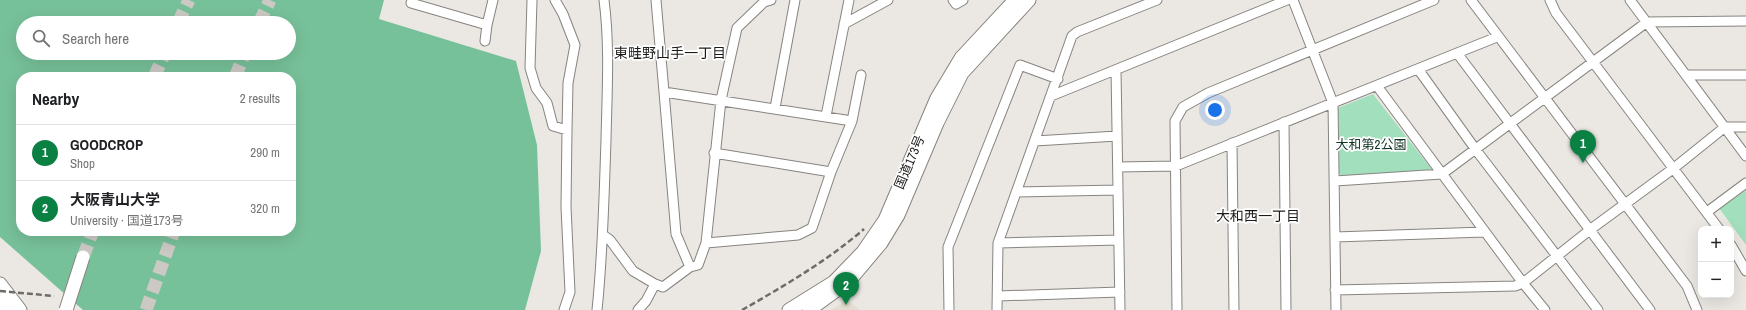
<!DOCTYPE html>
<meta charset="utf-8">
<style>
:root{--surface:#fff;--page:#f2f2f2;--text:#202124;--muted:#757577;--line:#e0e0e0;--accent:#0b8043}
body{margin:0;font-family:"Archivo Narrow","Noto Sans JP",sans-serif;background:var(--page);color:var(--text)}
.controls{position:absolute;right:12px;bottom:12px;display:grid;overflow:hidden;border-radius:8px;box-shadow:0 4px 16px #0002}
.controls button{width:36px;height:36px;display:grid;place-items:center;padding:0;border:0;border-bottom:1px solid var(--line);background:var(--surface);color:var(--text);font:20px sans-serif}
.you{position:absolute;left:1215px;top:110px;width:14px;height:14px;margin:-10px;border:3px solid #fff;border-radius:50%;background:#1a73e8;box-shadow:0 0 0 6px #1a73e833}
.badge{display:grid;place-items:center;width:26px;height:26px;border-radius:50%;background:var(--accent);color:#fff;font-size:13px;font-weight:700}
.pin{position:absolute;translate:-50% -33px;filter:drop-shadow(0 1px 2px #0008)}
.pin::after{content:'';position:absolute;top:21px;width:14px;height:12px;background:inherit;clip-path:polygon(0 0,100% 0,50% 100%)}
.list{margin:0;padding:0;list-style:none}
h2{display:flex;justify-content:space-between;align-items:center;height:52px;margin:0;padding:0 16px;font-size:17px}
h2 small{font-size:13px;font-weight:400;color:var(--muted)}
.list li{display:grid;grid-template-columns:26px 1fr auto;gap:12px;align-items:center;box-sizing:border-box;height:56px;padding:0 16px;border-top:1px solid var(--line)}
.list b{display:block;font-size:15px;white-space:nowrap}
.list p{margin:0;font-size:13px;white-space:nowrap;color:var(--muted)}
.list em{font-size:13px;font-style:normal;color:var(--muted)}
.icon{flex:none;width:22px;height:22px;fill:none;stroke:currentColor;stroke-width:2;stroke-linecap:round;stroke-linejoin:round}
.map{position:relative;flex:none;width:1746px;height:310px;overflow:hidden}
.search{position:absolute;background:var(--surface);box-shadow:0 4px 16px #0002;left:16px;top:16px;width:280px;height:44px;display:flex;align-items:center;gap:10px;box-sizing:border-box;padding:0 14px;border-radius:22px;color:var(--muted);font-size:15px}
.panel{position:absolute;background:var(--surface);box-shadow:0 4px 16px #0002;left:16px;top:72px;width:280px;height:164px;border-radius:16px}
.map>svg:first-child{display:block}
.built{fill:#e4ddd1}
.green{fill:#a1dfbd}
.forest{fill:#77c19a;fill-rule:evenodd}
.lines{fill:none;stroke-linecap:round;stroke-linejoin:round}
.highway-tunnel{stroke:#ccc9c5;stroke-width:13;stroke-dasharray:13 6;stroke-linecap:butt}
.minor-casing{stroke:#87847f;stroke-width:11}
.highway-casing{stroke:#87847f;stroke-width:15}
.minor{stroke:#fff;stroke-width:9}
.highway{stroke:#fff;stroke-width:13}
.rail{stroke:#6e6c69;stroke-width:2.5;stroke-dasharray:6 3;stroke-linecap:butt}
.highway-bridge-casing{stroke:#87847f;stroke-width:15;stroke-linecap:butt}
.highway-bridge{stroke:#fff;stroke-width:13}
.labels{text-anchor:middle;stroke-width:3.5;stroke-linejoin:round;paint-order:stroke}
.park-label{font-size:13px;fill:#0f3121;stroke:#fff}
.street-label{font-size:13px;fill:#1c1b19;stroke:#fff}
.neighbourhood-label{font-size:14px;fill:#1c1b19;stroke:#fff}
</style>
<div class="map">
<svg width="1746" height="310" viewBox="0 0 1746 310">
<rect width="100%" height="100%" fill="#ebe8e3"/>
<path class="built" d="M847,300L860,310H831Z"/>
<path class="green" d="M1373,94L1433,171L1342,176L1339,173L1338,108Z
M1746,190V245L1719,208Z"/>
<path class="forest" d="M0,0H384L379,19L516,61L537,145L541,251L525,310H83L0,237ZM23,23H289V53H23ZM21,77H291V231H21Z"/>
<g class="lines">
<path class="highway-tunnel" d="M178,23L189,0
M259,23L270,0
M154,77L165,53
M235,77L245,53
M83,257L93,231
M146,310L174,231"/>
<g class="minor-casing">
<path id="minor" d="M412,0L411,3L487,25L485,41
M532,0L530,68L536,88L547,103L553,126L567,130
M555,0L563,14L575,45L568,83L567,130L566,207L570,292L564,310
M953,0L956,4L963,0
M1293,0L1333,103L1336,310
M1471,0L1687,286L1697,310
M1550,0L1556,13L1719,229
M1630,0L1746,156
M844,24L888,0
M487,25L493,0
M1457,53L1650,310
M1418,69L1476,150L1598,310
M1116,70L1120,310
M1686,75H1746
M1377,86L1523,283L1545,310
M664,92L676,234L690,267
M1051,96L1287,0
M775,108L795,0
M826,116L849,0
M852,121L861,75
M1284,122L1286,310
M1035,141L1117,136
M1232,143L1234,310
M714,153L831,172
M1118,167L1176,166L1497,37
M1335,181L1442,174L1647,22L1746,21
M1016,192L1118,190
M1707,212L1746,183
M603,235L610,240L633,271L655,284
M1335,237L1485,232
M706,243L721,100L737,28L764,2L771,0
M998,243L1119,240
M1731,245L1746,271
M1335,290L1515,286L1523,283L1591,229L1674,168L1725,127H1746
M998,296L1120,292
M597,310C603,253 604,197 606,140C607,93 610,46 604,0
M638,310L646,301L655,284L663,287L690,267L698,265L706,243L798,235L812,228L831,172L852,121L664,92L656,0
M949,310L948,247L1020,65L1058,79
M997,310L998,243L1072,36L1077,32L1157,0
M1177,310L1175,121L1183,107L1208,93L1434,0"/>
</g>
<g class="highway-casing">
<path id="highway" d="M0,284L20,310
M0,300L8,310
M789,310L834,282L863,252L885,220L937,98L961,58L1015,0
M809,310L849,281L881,243L898,215L937,123L962,73L1029,0"/>
</g>
<use href="#minor" class="minor"/>
<use href="#highway" class="highway"/>
<path class="rail" d="M0,291L54,296
M742,310C784,286 827,261 864,229"/>
<g class="highway-bridge-casing">
<path id="highway-bridge" d="M66,310L83,257"/>
</g>
<use href="#highway-bridge" class="highway-bridge"/>
</g>
<g class="labels">
<g class="park-label">
<text x="1371" y="149">大和第2公園</text>
</g>
<g class="street-label">
<text transform="translate(909 162) rotate(-67)" y="5">国道173号</text>
</g>
<g class="neighbourhood-label">
<text x="670" y="58">東畦野山手一丁目</text>
<text x="1258" y="221">大和西一丁目</text>
</g>
</g>
</svg>
<div class="controls">
<button>+</button>
<button>−</button>
</div>
<div class="you"></div>
<div class="pin badge" style="left:1583px;top:163px">1</div>
<div class="pin badge" style="left:846px;top:305px">2</div>
<div class="search"><svg class="icon" aria-label="search" viewBox="0 0 24 24"><circle cx="10" cy="10" r="6"/><path d="M15 15l6 6"/></svg>Search here</div>
<section class="panel">
<h2>Nearby<small>2 results</small></h2>
<ul class="list">
<li><span class="badge">1</span><div><b>GOODCROP</b><p>Shop</p></div><em>290 m</em></li>
<li><span class="badge">2</span><div><b>大阪青山大学</b><p>University · 国道173号</p></div><em>320 m</em></li>
</ul>
</section>
</div>
